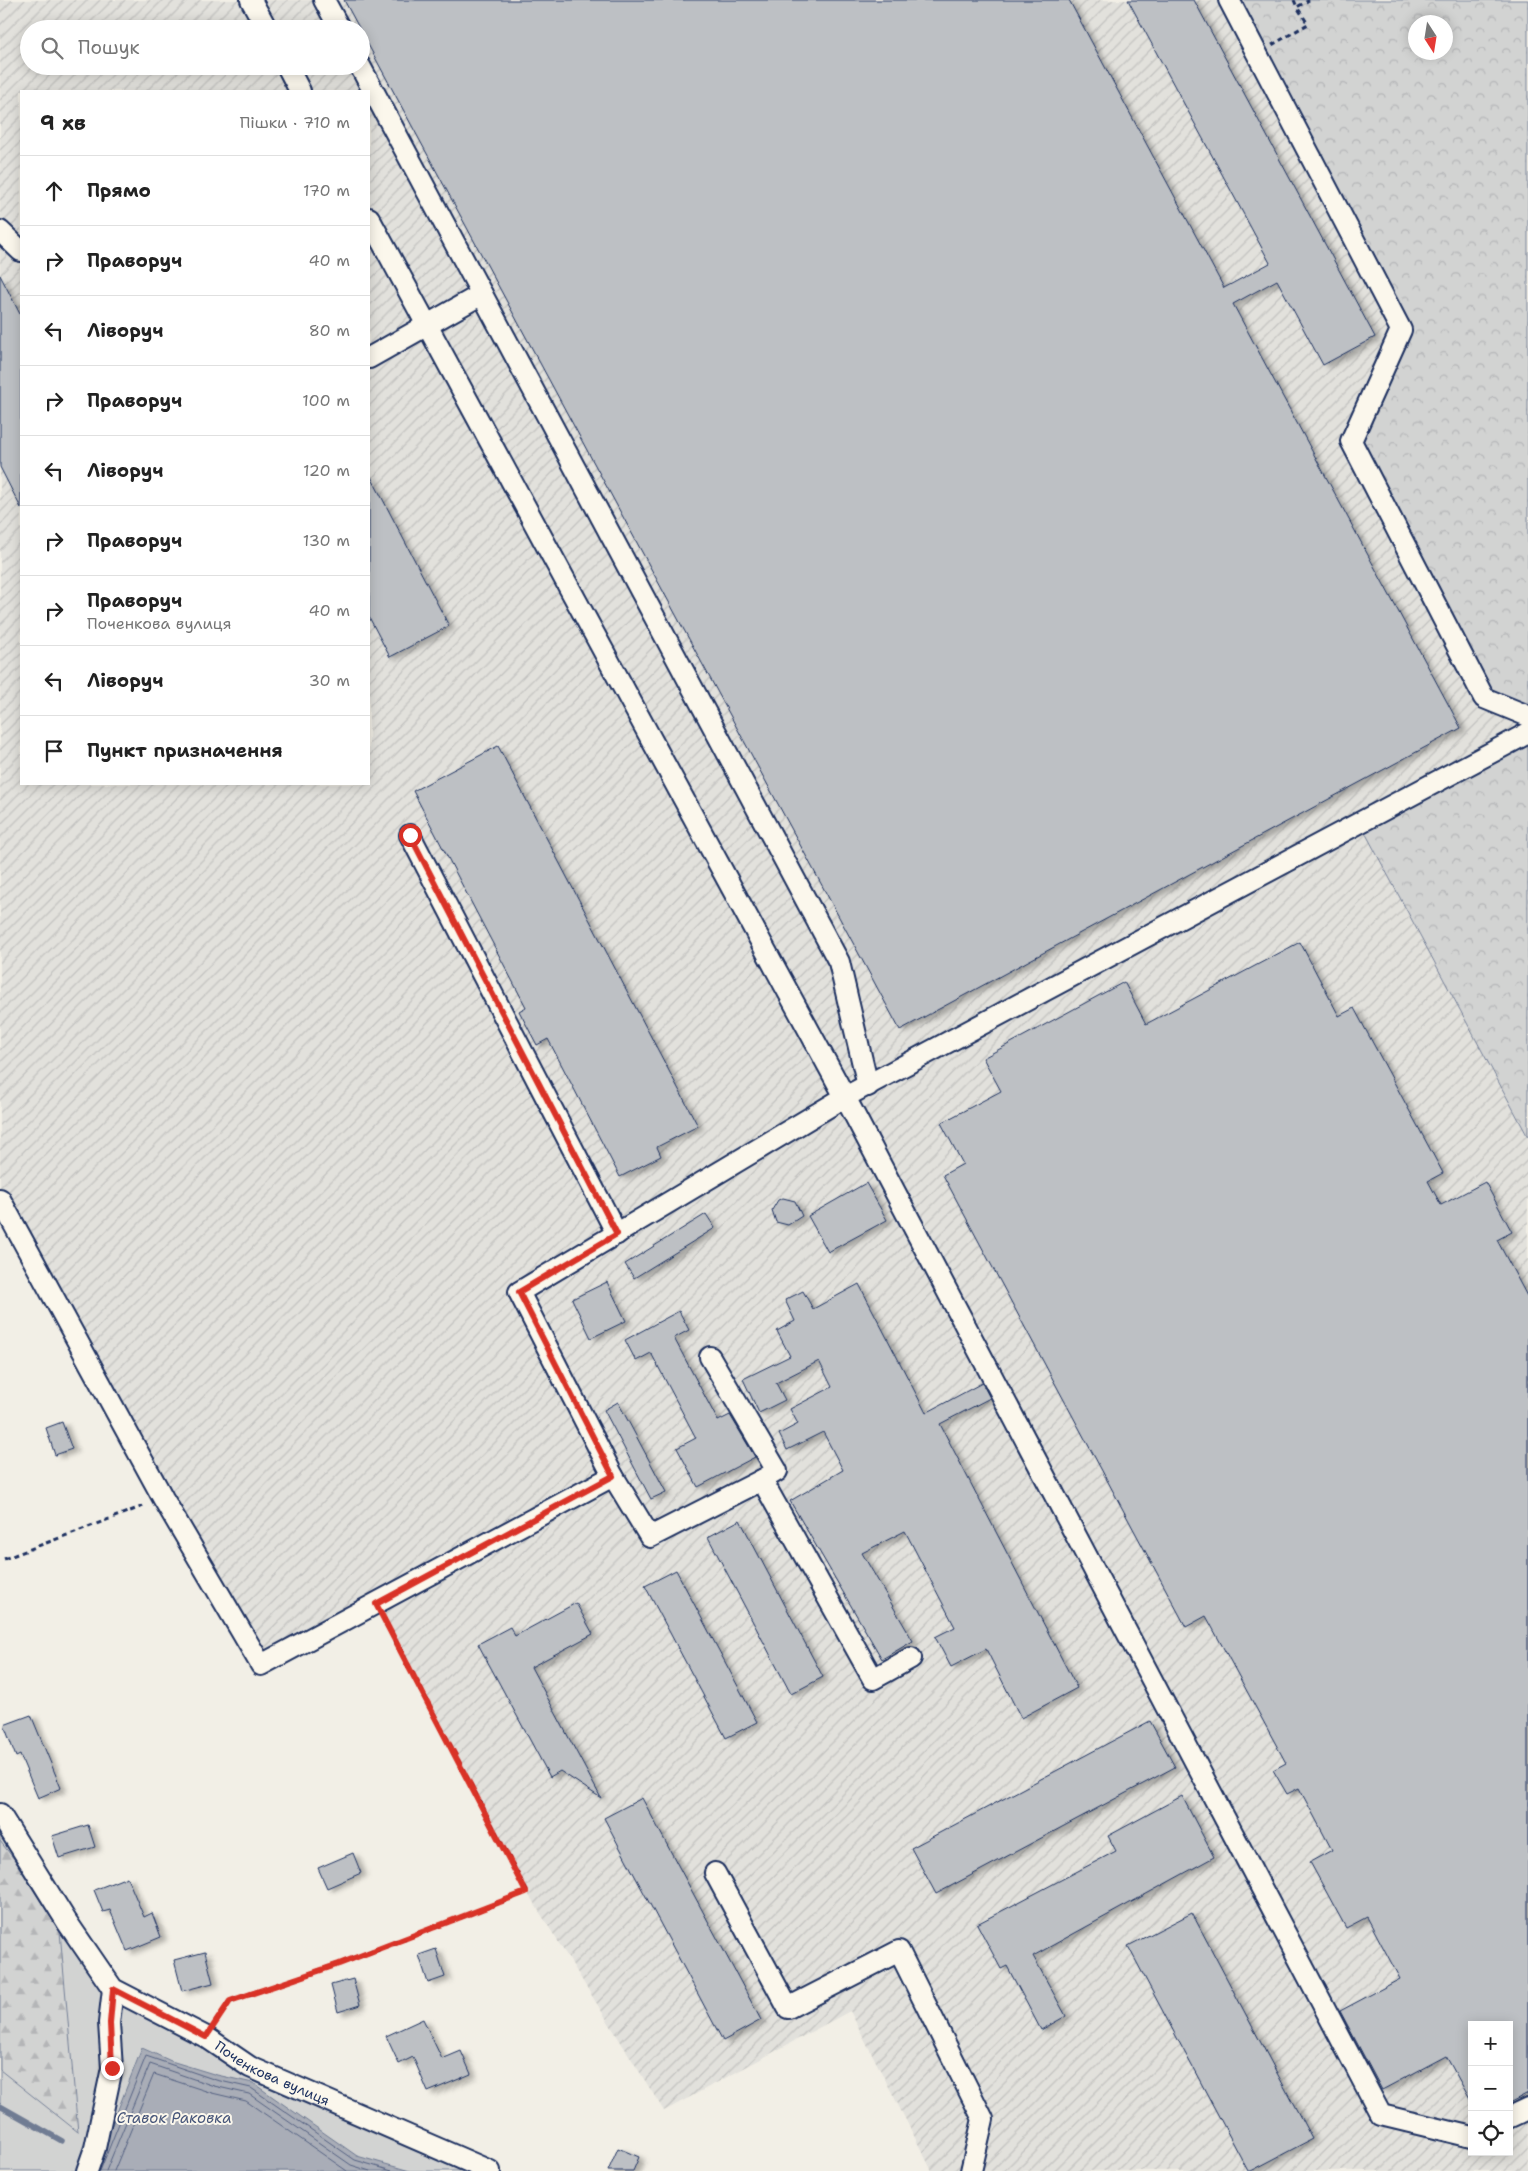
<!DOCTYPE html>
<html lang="uk">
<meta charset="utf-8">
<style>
:root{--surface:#fff;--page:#f2f2f2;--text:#222;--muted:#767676;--line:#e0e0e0}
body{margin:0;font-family:"Shantell Sans",sans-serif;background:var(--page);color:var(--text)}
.controls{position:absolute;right:15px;bottom:15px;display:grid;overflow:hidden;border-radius:0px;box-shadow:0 2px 12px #0003}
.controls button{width:45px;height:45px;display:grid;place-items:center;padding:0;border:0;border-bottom:1px solid var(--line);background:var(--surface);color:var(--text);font:25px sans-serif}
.compass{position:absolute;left:1408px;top:15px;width:45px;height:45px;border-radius:50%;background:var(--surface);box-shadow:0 2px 12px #0003;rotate:168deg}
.stop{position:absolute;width:15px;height:15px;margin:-11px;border:4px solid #d93025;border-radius:50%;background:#fff}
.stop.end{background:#d93025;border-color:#fff;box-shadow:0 1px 5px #0008}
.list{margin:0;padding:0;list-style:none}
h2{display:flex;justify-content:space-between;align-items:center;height:65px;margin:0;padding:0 20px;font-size:21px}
h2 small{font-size:16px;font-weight:400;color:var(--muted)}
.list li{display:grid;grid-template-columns:32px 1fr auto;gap:15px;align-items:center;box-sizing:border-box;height:70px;padding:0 20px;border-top:1px solid var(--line)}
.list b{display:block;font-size:19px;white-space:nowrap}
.list p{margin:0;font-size:16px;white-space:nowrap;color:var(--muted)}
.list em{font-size:16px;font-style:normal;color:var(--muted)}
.icon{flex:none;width:28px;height:28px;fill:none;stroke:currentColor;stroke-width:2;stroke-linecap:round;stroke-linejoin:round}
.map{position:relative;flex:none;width:1528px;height:2171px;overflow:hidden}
.search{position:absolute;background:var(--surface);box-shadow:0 2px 12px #0003;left:20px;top:20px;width:350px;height:55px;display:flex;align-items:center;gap:12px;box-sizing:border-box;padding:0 18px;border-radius:28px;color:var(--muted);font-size:19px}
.panel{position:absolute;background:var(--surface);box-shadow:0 2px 12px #0003;left:20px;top:90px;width:350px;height:695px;border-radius:0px}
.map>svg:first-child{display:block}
.industrial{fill:url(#industrial-furrows);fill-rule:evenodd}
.grass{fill:#d2d3d2;stroke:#768198}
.forest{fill:url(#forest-firs);stroke:#768198}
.park{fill:url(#park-crowns);stroke:#768198;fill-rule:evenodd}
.water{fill:#a9adb7;stroke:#707b93}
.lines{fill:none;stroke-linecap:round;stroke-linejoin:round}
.shore{stroke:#546182;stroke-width:1}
.stream{stroke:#707b93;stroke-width:5.5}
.building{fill:#bdc0c4;stroke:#1b2f5e;filter:url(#shadow)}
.minor-casing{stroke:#1b2f5e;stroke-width:24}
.path{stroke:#1b2f5e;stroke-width:3;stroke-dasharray:5 4;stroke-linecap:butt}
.minor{stroke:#fbf7ec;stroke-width:20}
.route{stroke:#d93025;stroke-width:6}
.labels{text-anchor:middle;stroke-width:4;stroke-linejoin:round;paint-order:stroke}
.street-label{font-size:14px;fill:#1b2f5e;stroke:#fbf7ec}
.water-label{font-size:15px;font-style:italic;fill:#465579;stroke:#fbf7ec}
</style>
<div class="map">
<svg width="1528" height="2171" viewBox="0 0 1528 2171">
<defs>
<pattern id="industrial-furrows" width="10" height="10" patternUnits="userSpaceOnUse" patternTransform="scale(1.25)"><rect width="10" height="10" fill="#e2e1dc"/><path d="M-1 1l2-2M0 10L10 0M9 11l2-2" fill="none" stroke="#c1c1bf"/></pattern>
<pattern id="forest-firs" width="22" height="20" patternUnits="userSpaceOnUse" patternTransform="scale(1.25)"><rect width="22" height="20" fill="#d2d3d2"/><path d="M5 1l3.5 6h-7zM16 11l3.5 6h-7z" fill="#b4b5b7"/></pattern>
<pattern id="park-crowns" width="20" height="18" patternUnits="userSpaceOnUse" patternTransform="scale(1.25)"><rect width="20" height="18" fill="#d2d3d2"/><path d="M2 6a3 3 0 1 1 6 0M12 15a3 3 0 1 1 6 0" fill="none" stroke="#b4b5b7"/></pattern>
<filter id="shadow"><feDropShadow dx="5.5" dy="3" stdDeviation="2.5" flood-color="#0004"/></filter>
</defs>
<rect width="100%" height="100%" fill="#f2efe6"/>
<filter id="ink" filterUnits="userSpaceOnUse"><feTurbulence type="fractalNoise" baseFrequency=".02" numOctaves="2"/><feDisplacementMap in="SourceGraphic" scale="10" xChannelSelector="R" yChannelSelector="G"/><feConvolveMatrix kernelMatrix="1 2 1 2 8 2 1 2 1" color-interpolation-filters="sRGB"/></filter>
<g filter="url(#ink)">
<path class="industrial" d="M0,0H1229L1401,330L1528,716V733L1360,823L1528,1137V2171H932L850,2011L664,2111L527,1892L376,1604L261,1665L0,1199ZM29,29H361V66H29ZM21,91H369V784H21ZM1472,2025H1509V2152H1472Z"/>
<path class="grass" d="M0,1814L113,1989L173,2023L490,2171H0Z"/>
<path class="forest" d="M0,1841L14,1859L60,1932L78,2132L0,2070Z"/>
<path class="park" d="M1229,0H1528V716L1484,698L1351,441L1401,330ZM1416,22H1446V52H1416Z
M1528,733V1137L1360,823Z"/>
<path class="water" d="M142,2048L171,2061L217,2075L253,2083L357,2156L410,2171H94Z"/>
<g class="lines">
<path class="shore" d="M100,2171L146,2056L216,2080L251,2088L355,2160L392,2171
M106,2171L150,2064L214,2086L249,2094L351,2165L370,2171
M114,2171L154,2074L212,2093L246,2101L347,2171"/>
<path class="stream" d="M0,2106L62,2141"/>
</g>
<path class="building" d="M344,0H1069L1224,288L1270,263L1128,0H1194L1375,337L1323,365L1277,280L1233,304L1461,728L900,1030Z
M0,275L21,316V508L0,467Z
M369,473L449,626L390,657L369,617Z
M498,746L698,1126L657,1147L661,1156L620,1177L548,1039L537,1045L519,1011L526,1007L413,791Z
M1300,942L1339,1016L1354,1008L1443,1173L1428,1181L1441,1205L1485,1182L1512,1232L1497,1240L1528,1298V2094L1509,2104V2025H1472V2103L1446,2056L1382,2090L1340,2011L1400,1979L1367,1917L1346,1928L1310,1862L1332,1850L1299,1788L1287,1794L1273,1770L1286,1763L1206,1616L1186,1627L943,1175L963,1164L941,1123L1001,1091L983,1058L1124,982L1146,1024Z
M866,1183L887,1220L828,1252L808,1216Z
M783,1198L795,1201L802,1216L788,1225L776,1222L772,1210L778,1200Z
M706,1214L715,1228L634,1278L625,1264Z
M607,1282L626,1321L591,1338L572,1299Z
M859,1284L926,1413L982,1383L990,1398L940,1424L1077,1688L1021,1718L986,1649L951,1667L935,1637L955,1627L905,1531L862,1553L913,1641L882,1659L790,1501L843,1470L823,1432L787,1450L779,1434L798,1424L790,1409L832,1387L819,1361L776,1383L785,1400L759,1413L743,1379L790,1356L777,1331L795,1321L785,1300L803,1291L813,1309Z
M679,1311L689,1330L674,1338L718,1421L730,1415L755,1457L698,1487L677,1448L696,1438L651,1353L636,1361L625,1340Z
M618,1402L666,1492L651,1499L604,1410Z
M62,1422L72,1449L55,1455L46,1428Z
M740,1520L823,1677L791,1694L708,1537Z
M676,1570L757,1722L726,1738L645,1586Z
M576,1603L593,1634L531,1667L601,1798L560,1771L550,1777L478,1644L510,1627L515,1636Z
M31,1715L61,1788L38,1798L20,1755L16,1757L4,1725Z
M1150,1721L1175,1767L936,1894L911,1848Z
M1182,1796L1214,1857L1033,1956L1066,2016L1041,2030L1007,1966L1001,1969L977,1924L1116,1851L1108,1836Z
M642,1798L761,2020L723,2041L604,1818Z
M88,1825L95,1847L59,1858L52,1836Z
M353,1853L361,1873L327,1888L318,1868Z
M127,1877L144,1917L152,1913L161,1937L127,1951L110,1910L103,1912L94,1890Z
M1192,1913L1312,2139L1251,2171H1248L1128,1946Z
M436,1949L445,1977L428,1983L419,1955Z
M205,1952L213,1983L182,1991L174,1960Z
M353,1979L360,2005L338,2012L331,1985Z
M423,2019L442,2059L461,2051L471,2074L428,2092L413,2057L399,2064L386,2036Z
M618,2148L639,2157L633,2171H608Z"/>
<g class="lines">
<g class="minor-casing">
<g id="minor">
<path d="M251,0L267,29"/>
<path d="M324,0L340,29"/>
<path d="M1229,0L1401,330L1351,441L1484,698L1528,716"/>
<path d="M287,66L300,91"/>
<path d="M360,66L839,962L868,1086"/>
<path d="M369,218L845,1097L1381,2115L1472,2137"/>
<path d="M0,231L21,251"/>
<path d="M369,358L482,294"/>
<path d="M410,835L617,1234"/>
<path d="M0,1199L163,1498L261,1665L613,1476L519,1292L845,1097L1528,733"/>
<path d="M710,1357L777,1471L762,1480"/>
<path d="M613,1476L650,1537L762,1480L873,1679L911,1658"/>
<path id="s1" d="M0,1814L67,1922L113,1989L206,2037L250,2067L490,2171"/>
<path d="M715,1873L788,2008L899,1951L983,2119L971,2171"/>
<path d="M1509,2118L1528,2109"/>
<path d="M87,2171L95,2148L112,2068L109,2023L113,1989"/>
</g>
</g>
<path class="path" d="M1294,0L1297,7
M1272,45L1308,24L1297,7L1309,0
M4,1559L146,1505
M216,2022L230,2001L339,1964L527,1892L384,1619"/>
<use href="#minor" class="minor"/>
</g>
</g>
<g class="lines" filter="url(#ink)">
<path class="route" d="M112,2068L110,2023L113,1989L206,2037L230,2001L339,1964L526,1892L376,1604L613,1476L519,1292L617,1234L410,835"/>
</g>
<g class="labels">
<g class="street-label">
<text dy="5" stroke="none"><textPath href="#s1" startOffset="389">Поченкова вулиця</textPath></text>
</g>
<g class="water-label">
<text x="174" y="2123">Ставок Раковка</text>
</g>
</g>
</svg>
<div class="controls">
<button>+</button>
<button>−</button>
<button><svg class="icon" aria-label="locate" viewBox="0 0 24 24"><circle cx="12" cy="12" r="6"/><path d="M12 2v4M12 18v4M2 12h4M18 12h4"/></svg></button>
</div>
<svg class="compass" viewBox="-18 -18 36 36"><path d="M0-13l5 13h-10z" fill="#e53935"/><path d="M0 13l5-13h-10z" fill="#767676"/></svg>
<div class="stop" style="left:410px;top:835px"></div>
<div class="stop end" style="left:112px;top:2068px"></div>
<div class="search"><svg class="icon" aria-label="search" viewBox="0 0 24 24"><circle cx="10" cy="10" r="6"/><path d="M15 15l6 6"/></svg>Пошук</div>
<section class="panel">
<h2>9 хв<small>Пішки · 710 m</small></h2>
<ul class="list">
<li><svg class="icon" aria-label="ahead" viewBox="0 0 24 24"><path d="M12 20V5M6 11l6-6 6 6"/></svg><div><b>Прямо</b></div><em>170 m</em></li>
<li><svg class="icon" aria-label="right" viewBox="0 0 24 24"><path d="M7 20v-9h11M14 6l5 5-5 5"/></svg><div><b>Праворуч</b></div><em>40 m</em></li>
<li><svg class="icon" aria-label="left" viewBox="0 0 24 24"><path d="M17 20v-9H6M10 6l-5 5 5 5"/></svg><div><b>Ліворуч</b></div><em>80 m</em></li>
<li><svg class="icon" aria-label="right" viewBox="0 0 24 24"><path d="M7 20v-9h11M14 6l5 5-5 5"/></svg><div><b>Праворуч</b></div><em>100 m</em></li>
<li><svg class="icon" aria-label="left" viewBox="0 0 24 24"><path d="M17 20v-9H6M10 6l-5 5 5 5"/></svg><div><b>Ліворуч</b></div><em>120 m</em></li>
<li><svg class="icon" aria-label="right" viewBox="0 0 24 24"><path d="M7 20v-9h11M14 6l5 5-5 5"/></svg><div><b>Праворуч</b></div><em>130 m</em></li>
<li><svg class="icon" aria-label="right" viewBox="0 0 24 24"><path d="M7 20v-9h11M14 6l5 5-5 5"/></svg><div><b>Праворуч</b><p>Поченкова вулиця</p></div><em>40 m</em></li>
<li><svg class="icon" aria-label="left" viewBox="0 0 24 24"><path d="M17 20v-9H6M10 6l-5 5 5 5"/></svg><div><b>Ліворуч</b></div><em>30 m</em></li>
<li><svg class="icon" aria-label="arrive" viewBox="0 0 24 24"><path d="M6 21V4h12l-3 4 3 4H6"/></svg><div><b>Пункт призначення</b></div></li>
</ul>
</section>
</div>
